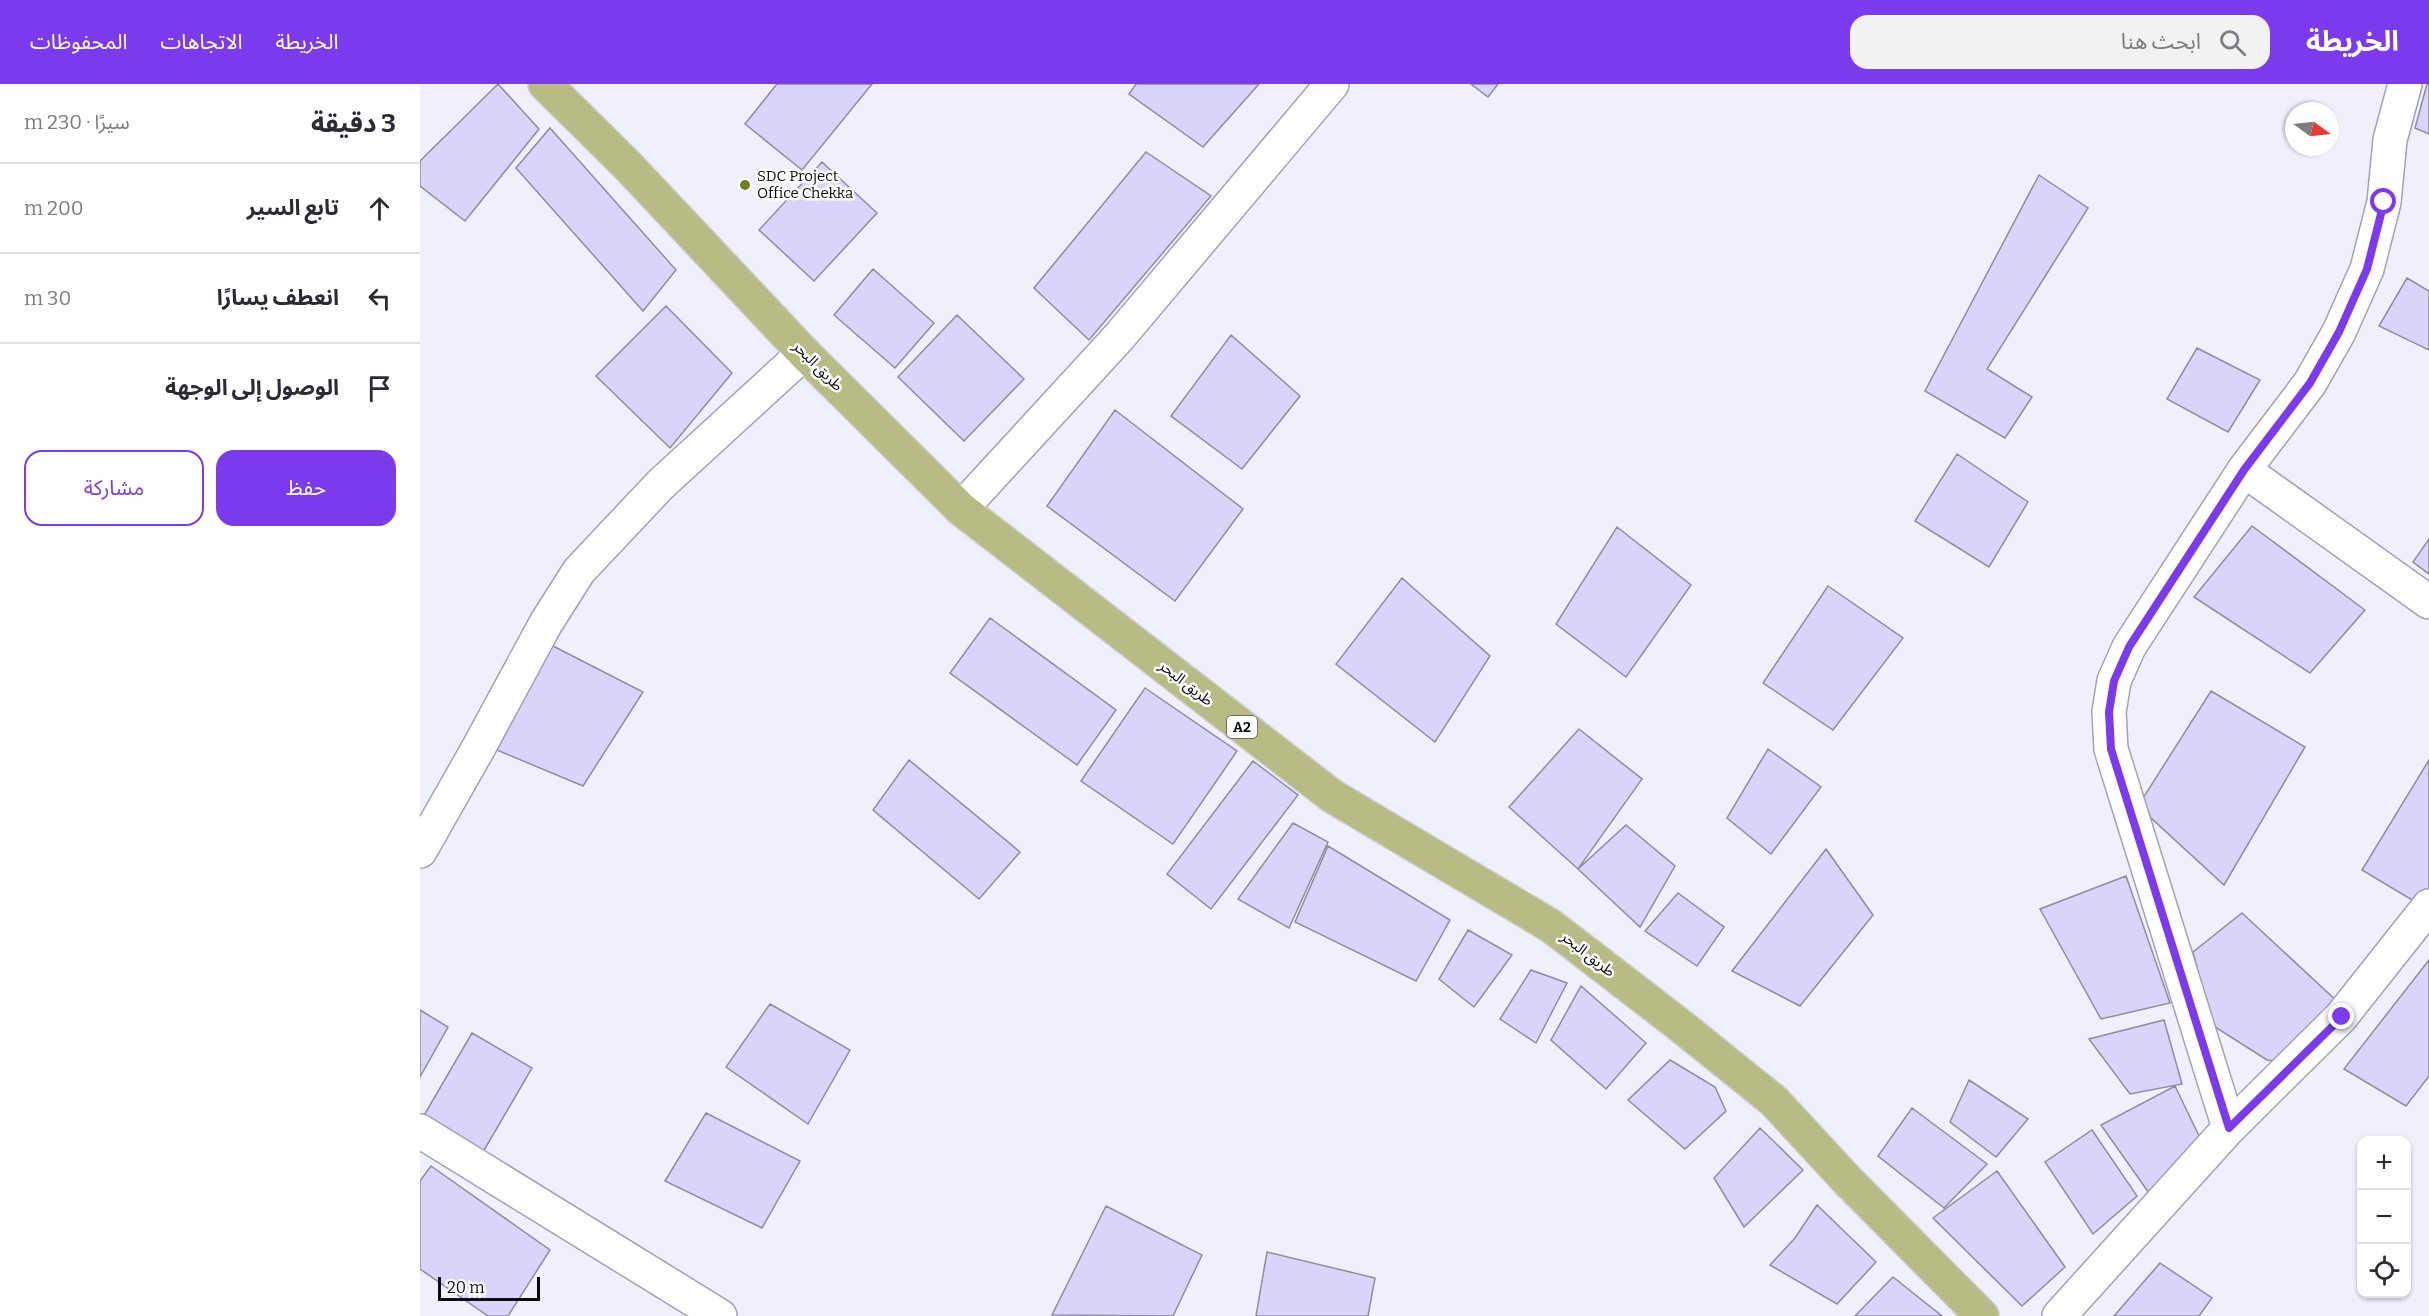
<!DOCTYPE html>
<html lang="ar">
<meta charset="utf-8">
<style>
:root{--surface:#fff;--page:#f2f2f3;--text:#2b2b33;--muted:#7c7c81;--line:#e1e1e2;--accent:#7c3aed}
body{margin:0;font-family:Bitter,"Noto Sans Arabic",serif;background:var(--page);color:var(--text);direction:rtl}
.controls{position:absolute;right:18px;bottom:18px;display:grid;overflow:hidden;border-radius:12px;box-shadow:0 2px 4px #0004}
.controls button{width:54px;height:54px;display:grid;place-items:center;padding:0;border:0;border-bottom:2px solid var(--line);background:var(--surface);color:var(--text);font:30px sans-serif}
.compass{position:absolute;left:1865px;top:18px;width:54px;height:54px;border-radius:50%;background:var(--surface);box-shadow:0 2px 4px #0004;rotate:105deg}
.scale{position:absolute;left:18px;bottom:15px;width:102px;box-sizing:border-box;padding-left:6px;border:3px solid #0c0b12;border-top:0;font-size:16px;line-height:21px;white-space:nowrap;color:#0c0b12;-webkit-text-stroke:4px #fff;paint-order:stroke}
.stop{position:absolute;width:18px;height:18px;margin:-14px;border:4px solid #7c3aed;border-radius:50%;background:#fff}
.stop.end{background:#7c3aed;border-color:#fff;box-shadow:0 2px 6px #0008}
.list{margin:0;padding:0;list-style:none}
h2{display:flex;justify-content:space-between;align-items:center;height:78px;margin:0;padding:0 24px;font-size:26px}
h2 small{font-size:20px;font-weight:400;color:var(--muted)}
.list li{display:grid;grid-template-columns:39px 1fr auto;gap:18px;align-items:center;box-sizing:border-box;height:90px;padding:0 24px;border-top:2px solid var(--line)}
.list b{display:block;font-size:22px;white-space:nowrap}
.list em{font-size:20px;font-style:normal;color:var(--muted)}
.actions{display:flex;gap:12px;padding:18px 24px}
.actions a{flex:1;padding:14px 0;border:2px solid var(--accent);border-radius:18px;text-align:center;font-size:21px;color:var(--accent)}
.actions .main{background:var(--accent);color:#fff}
.icon{flex:none;width:33px;height:33px;fill:none;stroke:currentColor;stroke-width:2;stroke-linecap:round;stroke-linejoin:round}
.map{position:relative;flex:none;width:2009px;height:1232px;overflow:hidden;direction:ltr}
header{display:flex;align-items:center;gap:36px;box-sizing:border-box;height:84px;padding:0 30px;background:var(--accent);color:#fff}
header strong{font-size:28px}
nav{display:flex;gap:33px;margin-inline-start:auto;font-size:21px}
.search{width:420px;height:54px;background:var(--page);display:flex;align-items:center;gap:15px;box-sizing:border-box;padding:0 21px;border-radius:18px;color:var(--muted);font-size:22px}
main{display:flex}
aside{flex:1;background:var(--surface)}
.map>svg:first-child{display:block}
.building{fill:#d9d5fa;stroke:#8e8c9f;stroke-width:1.5}
.lines{fill:none;stroke-linecap:round;stroke-linejoin:round}
.minor-casing{stroke:#a3a1b5;stroke-width:36}
.primary-casing{stroke:#ceced0;stroke-width:36}
.minor{stroke:#fff;stroke-width:33}
.primary{stroke:#b8bb83;stroke-width:33}
.route{stroke:#7c3aed;stroke-width:8}
.poi-dot{fill:#757a24;stroke:#fff;stroke-width:2}
.labels{text-anchor:middle;stroke-width:5;stroke-linejoin:round;paint-order:stroke}
.shield{fill:#fff;stroke:#555459;stroke-width:1.5}
.shield-label{font-size:14px;font-weight:bold;fill:#0c0b12}
.poi-label{font-size:15px;fill:#0c0b12;stroke:#fff;text-anchor:start}
.street-label{font-size:15px;fill:#0c0b12;stroke:#fff}
</style>
<header>
<strong>الخريطة</strong>
<div class="search"><svg class="icon" aria-label="search" viewBox="0 0 24 24"><circle cx="10" cy="10" r="6"/><path d="M15 15l6 6"/></svg>ابحث هنا</div>
<nav><a>الخريطة</a><a>الاتجاهات</a><a>المحفوظات</a></nav>
</header>
<main>
<div class="map">
<svg width="2009" height="1232" viewBox="0 0 2009 1232">
<rect width="100%" height="100%" fill="#f0effc"/>
<path class="building" d="M78,0L119,45L45,137L0,102V77Z
M357,0H452L382,86L325,40Z
M716,0H839L783,63L709,10Z
M1051,0H1078L1068,13Z
M2007,0H2009V50L1995,44Z
M130,44L256,186L223,227L96,84Z
M726,68L791,112L669,256L614,204Z
M402,78L457,129L394,197L339,146Z
M1619,91L1668,124L1567,285L1612,313L1585,354L1505,307Z
M453,185L514,239L475,284L414,231Z
M1987,194L2009,207V266L1959,242Z
M246,222L312,289L250,364L176,292Z
M537,231L604,295L544,357L478,293Z
M811,251L880,312L822,385L751,332Z
M1777,264L1840,296L1808,348L1747,315Z
M695,326L823,425L755,517L627,422Z
M1537,370L1608,418L1569,483L1495,437Z
M1832,442L1945,526L1890,589L1774,513Z
M1197,443L1271,501L1206,593L1136,540Z
M2009,455V490L1993,478Z
M982,494L1070,572L1015,658L916,580Z
M1408,502L1483,554L1413,646L1343,599Z
M570,534L696,626L657,681L530,589Z
M131,561L223,608L163,702L77,666Z
M725,604L817,667L753,760L661,697Z
M1791,607L1885,663L1804,801L1718,722Z
M1159,645L1222,695L1158,785L1089,723Z
M1348,665L1401,703L1351,770L1307,734Z
M489,676L600,768L559,815L453,726Z
M2009,676V811L2002,822L1942,786Z
M833,677L878,711L791,825L747,790Z
M873,739L908,758L869,844L818,815Z
M1206,741L1255,782L1220,843L1158,785Z
M908,762L1030,836L996,897L875,838Z
M1406,765L1453,831L1380,922L1312,887Z
M1706,792L1750,919L1681,935L1620,825Z
M1258,809L1304,843L1277,882L1225,847Z
M1822,829L1920,920L1865,979L1847,976L1792,941L1773,868Z
M1048,846L1092,871L1054,923L1019,895Z
M2009,876V992L1986,1022L1924,985Z
M1111,886L1147,899L1116,959L1080,935Z
M1161,902L1226,959L1186,1005L1131,956Z
M350,920L430,966L388,1040L306,983Z
M0,926L28,943L0,993Z
M1744,936L1762,1000L1710,1010L1669,955Z
M52,949L112,984L63,1068L3,1033Z
M1250,976L1295,1003L1306,1027L1265,1065L1208,1016Z
M1549,996L1608,1035L1576,1073L1530,1038Z
M1755,1002L1779,1052L1729,1109L1681,1041Z
M1492,1024L1567,1080L1524,1124L1458,1072Z
M286,1029L380,1077L342,1144L245,1097Z
M1340,1044L1383,1086L1324,1143L1294,1094Z
M1672,1046L1717,1112L1673,1150L1625,1078Z
M11,1082L130,1166L88,1232H68L0,1185V1097Z
M1577,1087L1645,1183L1602,1222L1513,1134Z
M1397,1121L1456,1178L1417,1220L1350,1181L1375,1154Z
M686,1122L782,1171L753,1232L632,1231Z
M847,1168L955,1194L948,1232H836Z
M1740,1179L1792,1214L1779,1232H1694Z
M1473,1193L1522,1232H1435Z"/>
<g class="lines">
<g class="minor-casing">
<path id="minor" d="M1824,386L2009,518
M541,425L699,253L912,0
M0,767L59,663L126,539L159,487L240,401L384,269
M1809,1044L1691,665L1689,628L1694,597L1709,563L1824,386L1890,299L1919,248L1947,185L1964,118L1970,56L1985,0
M0,1047L300,1232
M1639,1232L1809,1044L1921,933L2009,822"/>
</g>
<g class="primary-casing">
<path id="primary" d="M125,0L208,82L384,269L541,425L912,712L1131,842L1257,939L1354,1017L1426,1095L1562,1232"/>
</g>
<use href="#minor" class="minor"/>
<use href="#primary" class="primary"/>
</g>
<g class="lines">
<path class="route" d="M1922,933L1809,1044L1691,665L1689,628L1694,597L1709,563L1824,386L1890,299L1919,248L1947,185L1964,118"/>
</g>
<circle class="poi-dot" cx="325" cy="101" r="6"/>
<g class="labels">
<rect class="shield" x="807" y="632" width="30" height="22" rx="4.5"/>
<g class="shield-label">
<text x="822" y="648">A2</text>
</g>
<g class="poi-label">
<text x="337" y="97">SDC Project<tspan x="337" dy="17">Office Chekka</tspan></text>
</g>
<g class="street-label">
<text transform="translate(398 282) rotate(45)" y="5">طريق البحر</text>
<text transform="translate(766 599) rotate(38)" y="5">طريق البحر</text>
<text transform="translate(1168 870) rotate(38)" y="5">طريق البحر</text>
</g>
</g>
</svg>
<div class="controls">
<button>+</button>
<button>−</button>
<button><svg class="icon" aria-label="locate" viewBox="0 0 24 24"><circle cx="12" cy="12" r="6"/><path d="M12 2v4M12 18v4M2 12h4M18 12h4"/></svg></button>
</div>
<svg class="compass" viewBox="-18 -18 36 36"><path d="M0-13l5 13h-10z" fill="#e53935"/><path d="M0 13l5-13h-10z" fill="#7c7c81"/></svg>
<div class="scale">20 m</div>
<div class="stop" style="left:1964px;top:118px"></div>
<div class="stop end" style="left:1922px;top:933px"></div>
</div>
<aside>
<h2>3 دقيقة<small>سيرًا · 230 m</small></h2>
<ul class="list">
<li><svg class="icon" aria-label="ahead" viewBox="0 0 24 24"><path d="M12 20V5M6 11l6-6 6 6"/></svg><div><b>تابع السير</b></div><em>200 m</em></li>
<li><svg class="icon" aria-label="left" viewBox="0 0 24 24"><path d="M17 20v-9H6M10 6l-5 5 5 5"/></svg><div><b>انعطف يسارًا</b></div><em>30 m</em></li>
<li><svg class="icon" aria-label="arrive" viewBox="0 0 24 24"><path d="M6 21V4h12l-3 4 3 4H6"/></svg><div><b>الوصول إلى الوجهة</b></div></li>
</ul>
<div class="actions"><a class="main">حفظ</a><a>مشاركة</a></div>
</aside>
</main>
